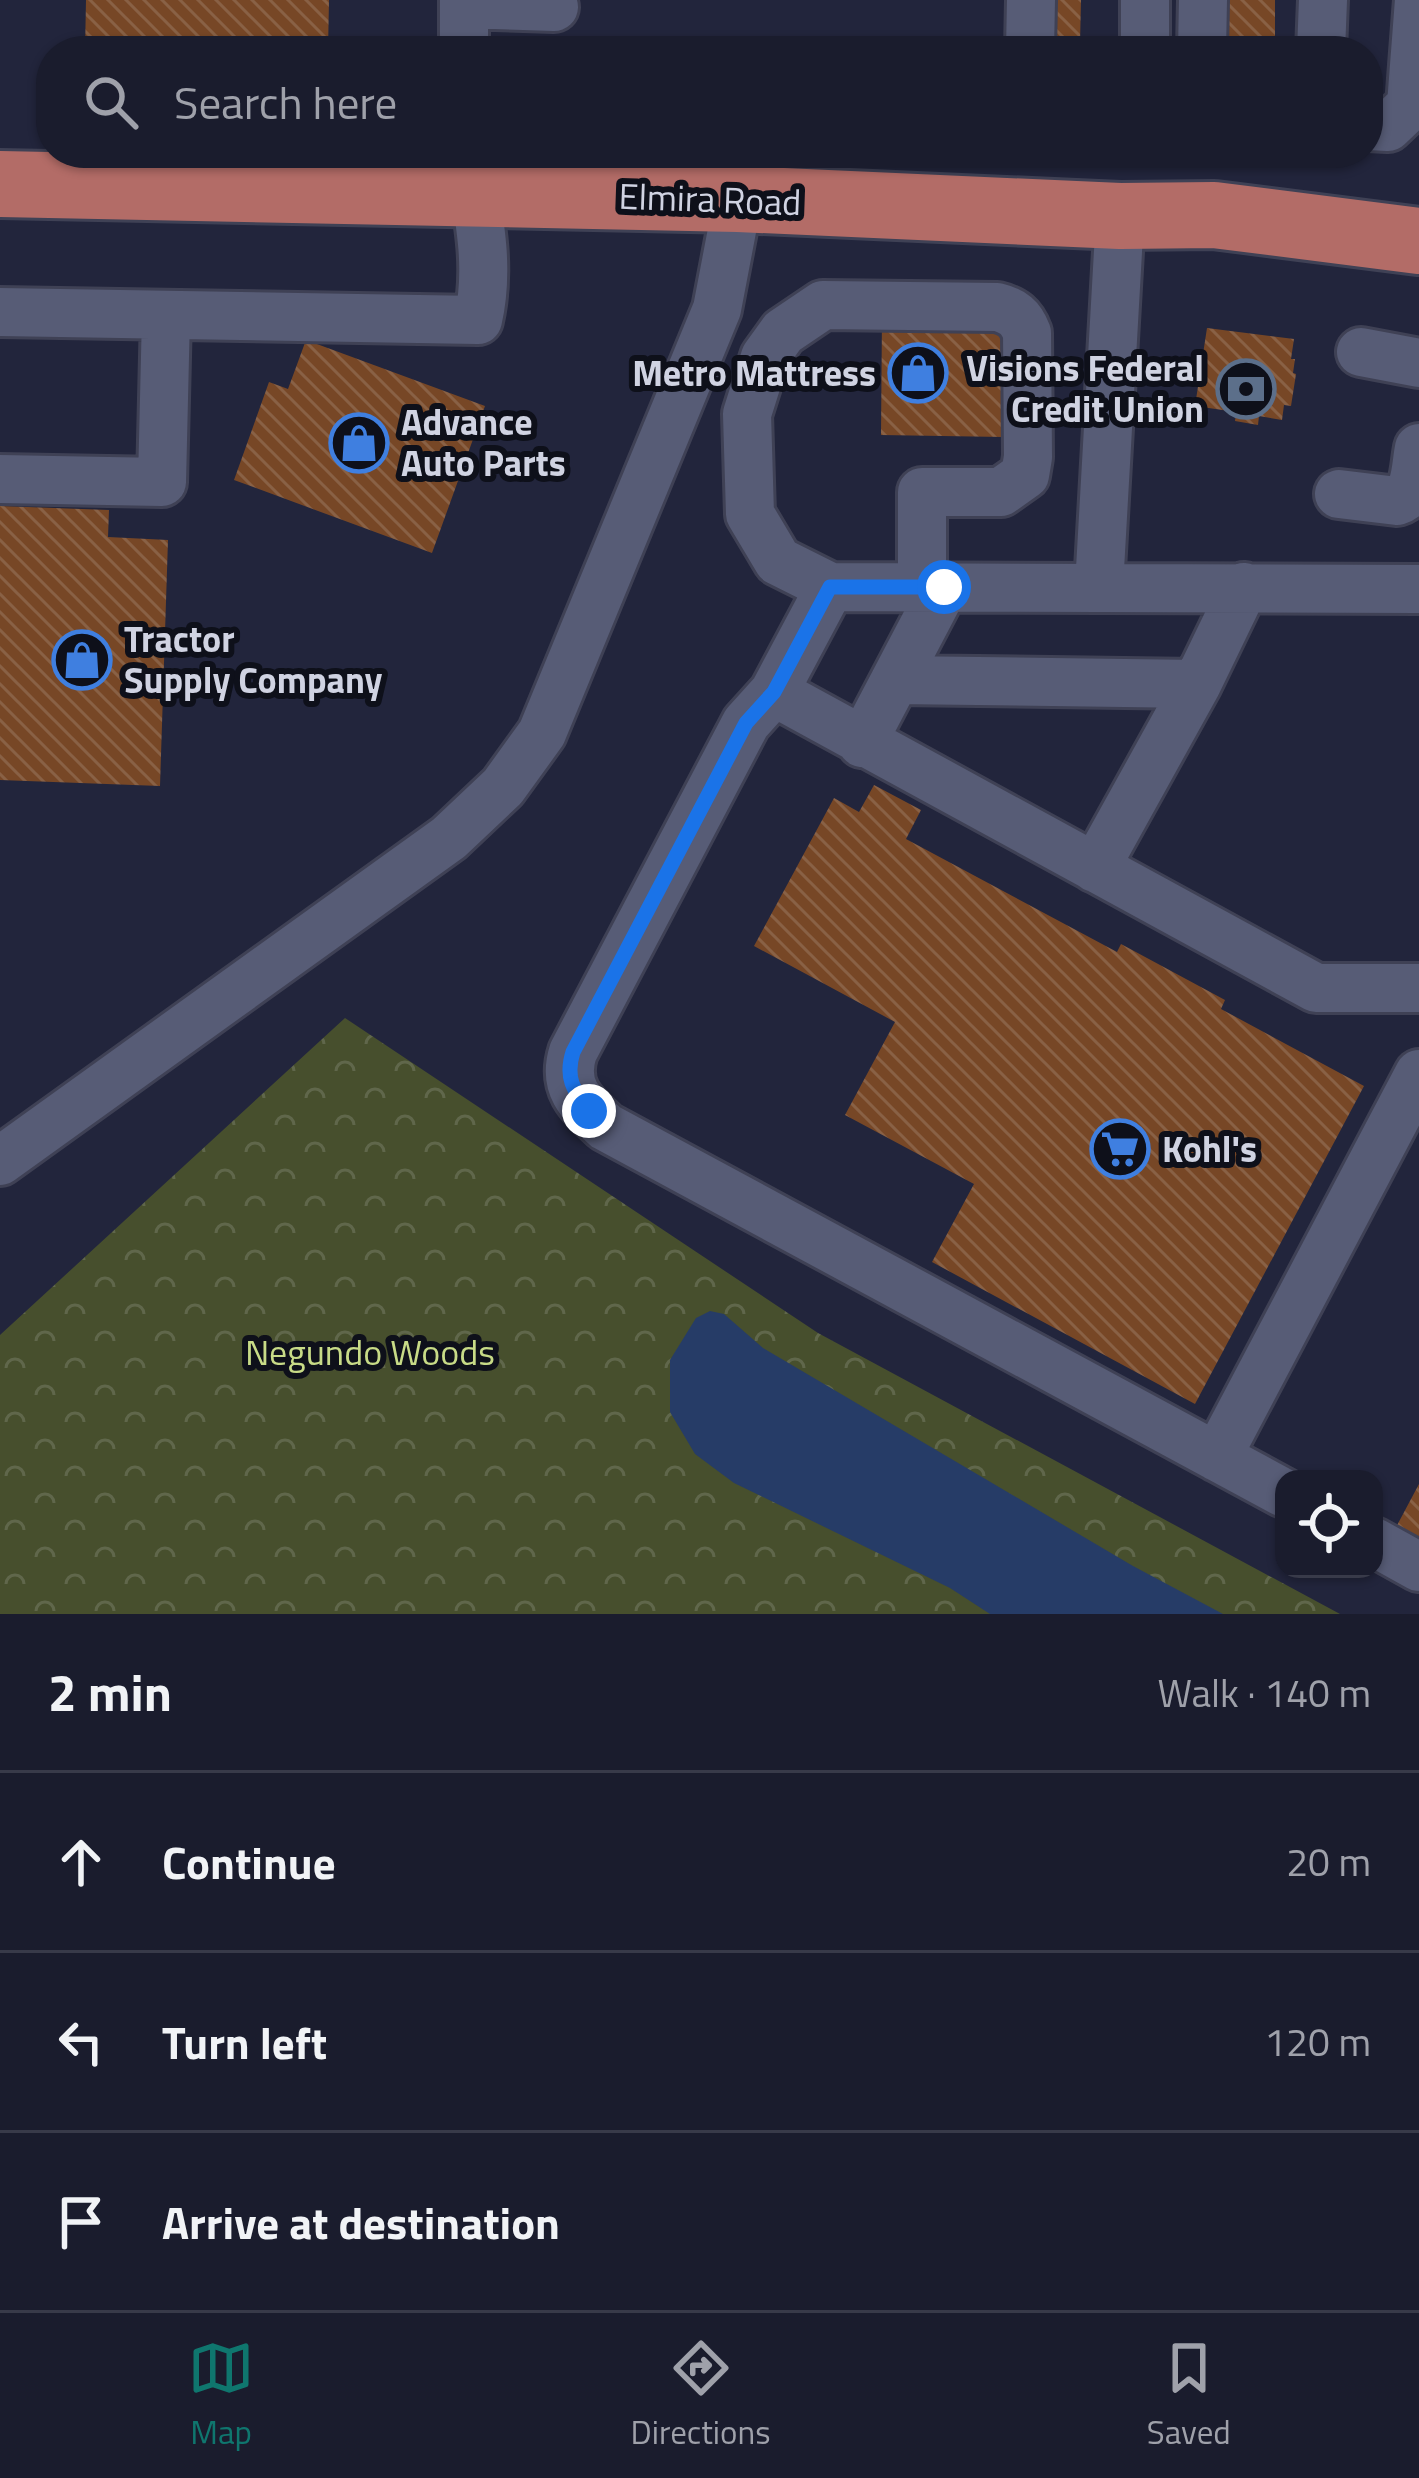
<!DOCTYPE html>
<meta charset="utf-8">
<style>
:root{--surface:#1a1c2d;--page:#272939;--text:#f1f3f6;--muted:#9fa1aa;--line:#383a49;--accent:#0f766e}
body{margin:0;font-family:"Titillium Web",sans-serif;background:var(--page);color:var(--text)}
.controls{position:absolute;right:36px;bottom:36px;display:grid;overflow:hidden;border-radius:24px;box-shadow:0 3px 9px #0004}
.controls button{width:108px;height:108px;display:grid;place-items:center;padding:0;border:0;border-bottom:3px solid var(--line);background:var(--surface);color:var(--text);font:60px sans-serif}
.stop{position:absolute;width:36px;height:36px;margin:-27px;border:9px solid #1a73e8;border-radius:50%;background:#fff}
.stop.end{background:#1a73e8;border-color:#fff;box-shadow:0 3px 12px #0008}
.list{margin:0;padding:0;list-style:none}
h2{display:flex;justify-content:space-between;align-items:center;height:156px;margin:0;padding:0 48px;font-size:51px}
h2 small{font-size:39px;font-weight:400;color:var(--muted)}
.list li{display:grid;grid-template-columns:78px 1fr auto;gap:36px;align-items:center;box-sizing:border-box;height:180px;padding:0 48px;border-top:3px solid var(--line)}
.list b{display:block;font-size:45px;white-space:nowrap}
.list em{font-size:39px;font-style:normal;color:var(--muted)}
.icon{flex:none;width:66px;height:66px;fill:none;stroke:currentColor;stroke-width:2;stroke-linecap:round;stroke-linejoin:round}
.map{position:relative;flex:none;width:1419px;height:1614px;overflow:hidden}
.search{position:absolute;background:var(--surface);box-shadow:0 3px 9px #0004;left:36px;right:36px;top:36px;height:132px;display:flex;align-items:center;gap:30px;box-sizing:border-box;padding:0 42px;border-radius:48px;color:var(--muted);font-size:45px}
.sheet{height:696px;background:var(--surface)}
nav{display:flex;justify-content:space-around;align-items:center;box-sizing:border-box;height:168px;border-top:3px solid var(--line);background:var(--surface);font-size:33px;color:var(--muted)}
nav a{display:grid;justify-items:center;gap:6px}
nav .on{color:var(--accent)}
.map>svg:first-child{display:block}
.park{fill:url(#park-crowns)}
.water{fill:#263c67}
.building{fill:url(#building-back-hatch)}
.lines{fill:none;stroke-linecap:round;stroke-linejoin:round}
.minor-casing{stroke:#3f4155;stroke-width:54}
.highway-casing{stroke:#3f4155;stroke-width:72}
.minor{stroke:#575c76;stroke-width:48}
.highway{stroke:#b36c67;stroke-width:66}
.route{stroke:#1a73e8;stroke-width:15}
.labels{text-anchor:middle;stroke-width:12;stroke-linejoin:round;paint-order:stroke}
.street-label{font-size:36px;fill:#d0d3e2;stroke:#0e101a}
.poi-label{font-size:36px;font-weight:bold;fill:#d0d3e2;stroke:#0e101a;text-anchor:start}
.park-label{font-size:36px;fill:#c8db87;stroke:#0e101a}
</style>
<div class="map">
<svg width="1419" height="1614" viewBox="0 0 1419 1614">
<defs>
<pattern id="park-crowns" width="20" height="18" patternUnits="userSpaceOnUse" patternTransform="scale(3)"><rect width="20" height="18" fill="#474f2d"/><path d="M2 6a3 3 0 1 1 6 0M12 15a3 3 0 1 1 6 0" fill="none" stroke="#60674b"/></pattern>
<pattern id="building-back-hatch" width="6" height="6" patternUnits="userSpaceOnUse" patternTransform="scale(3)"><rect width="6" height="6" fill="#774726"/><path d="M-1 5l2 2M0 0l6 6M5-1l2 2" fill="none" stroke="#896145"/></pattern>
</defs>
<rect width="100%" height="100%" fill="#22253c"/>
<path class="park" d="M345,1018L818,1333L1340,1614H0V1335Z"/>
<path class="water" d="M710,1311L724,1314L763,1348L1133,1566L1223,1614H990L950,1588L734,1483L695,1454L670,1412V1360L696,1318Z"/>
<path class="building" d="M86,0H329L328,51H85Z
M1035,0H1081L1080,44L1038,43Z
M1214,0H1275V43H1213Z
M882,315L988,316V332H1004L1003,437L881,435Z
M1207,328L1294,339L1291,359H1295L1293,373L1296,374L1291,406L1284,405L1282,420L1259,416L1258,425L1235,421L1236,412L1195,406Z
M306,340L485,406L432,553L234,480L269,382L288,389Z
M0,506L109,510L108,537L168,540L160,786L0,780Z
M874,785L921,810L906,839L1117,952L1121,944L1225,1000L1221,1009L1364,1086L1195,1404L932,1262L974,1184L845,1115L895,1022L754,946L834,798L859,812Z
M1419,1484V1545L1394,1531Z"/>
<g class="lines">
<g class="minor-casing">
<path id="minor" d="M464,0V51
M1145,0V51
M464,4L554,7
M1030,51L1031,0
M1202,51L1203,0
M1321,51L1323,0
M1368,126L1388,127L1411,105L1419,0
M0,312L478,320C491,263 477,210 469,153
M1361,352L1419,363
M0,479L162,482L166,315
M1339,494L1397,501C1417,495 1415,467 1419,448
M830,587L778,561L750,514L747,414L765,357L783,332L823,305L997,307C1013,311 1021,317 1027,333L1028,457L1025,475L1001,492H922V585
M1099,587L1120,216
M897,680L1197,684
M774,692L1316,988H1419
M862,743L944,587
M1095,868L1197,684L1244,587
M0,1161L449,838L503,787L542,733L717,309L738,199
M1217,1457L1419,1074
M1284,1493L606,1127C580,1103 562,1087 573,1052L746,723L774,692L830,587L1419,589
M1374,1542L1419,1567"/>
</g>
<g class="highway-casing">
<path id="highway" d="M0,184L738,199L1120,216L1214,215L1419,241"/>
</g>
<use href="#minor" class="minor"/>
<use href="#highway" class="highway"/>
</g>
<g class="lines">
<path class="route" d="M589,1111C573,1090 565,1077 573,1052L746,723L774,692L830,587H944"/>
</g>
<defs>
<g id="shop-ring" transform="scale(3)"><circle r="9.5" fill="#0e101a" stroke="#3f7fe0" stroke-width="1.5"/><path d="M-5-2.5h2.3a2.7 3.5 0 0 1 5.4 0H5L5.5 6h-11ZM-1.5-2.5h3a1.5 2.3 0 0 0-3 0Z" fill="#3f7fe0"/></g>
<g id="bank-ring" transform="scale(3)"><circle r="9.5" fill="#0e101a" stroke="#5c6f8a" stroke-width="1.5"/><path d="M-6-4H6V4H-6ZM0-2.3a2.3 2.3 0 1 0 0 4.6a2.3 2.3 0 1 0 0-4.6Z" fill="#5c6f8a"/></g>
<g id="supermarket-ring" transform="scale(3)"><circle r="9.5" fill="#0e101a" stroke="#3f7fe0" stroke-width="1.5"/><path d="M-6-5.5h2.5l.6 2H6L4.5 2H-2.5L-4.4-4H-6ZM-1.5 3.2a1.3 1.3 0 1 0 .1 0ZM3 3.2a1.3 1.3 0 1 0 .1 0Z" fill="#3f7fe0"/></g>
</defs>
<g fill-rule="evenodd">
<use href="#shop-ring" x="918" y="373"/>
<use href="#bank-ring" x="1246" y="389"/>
<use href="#shop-ring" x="359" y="443"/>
<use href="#shop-ring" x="82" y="660"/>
<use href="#supermarket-ring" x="1120" y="1149"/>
</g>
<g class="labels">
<g class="street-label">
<text transform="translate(710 199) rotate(2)" y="13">Elmira Road</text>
</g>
<g class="poi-label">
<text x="1204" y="381" text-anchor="end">Visions Federal<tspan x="1204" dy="41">Credit Union</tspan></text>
<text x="876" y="386" text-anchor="end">Metro Mattress</text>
<text x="401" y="435">Advance<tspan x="401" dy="41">Auto Parts</tspan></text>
<text x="124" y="652">Tractor<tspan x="124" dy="41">Supply Company</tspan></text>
<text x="1162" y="1162">Kohl's</text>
</g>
<g class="park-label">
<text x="370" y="1365">Negundo Woods</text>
</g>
</g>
</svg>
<div class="controls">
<button><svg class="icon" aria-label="locate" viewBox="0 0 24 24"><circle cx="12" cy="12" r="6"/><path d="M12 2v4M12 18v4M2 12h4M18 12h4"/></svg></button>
</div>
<div class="stop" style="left:944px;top:587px"></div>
<div class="stop end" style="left:589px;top:1111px"></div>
<div class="search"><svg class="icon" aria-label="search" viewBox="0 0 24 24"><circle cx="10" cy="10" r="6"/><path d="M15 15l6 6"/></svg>Search here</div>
</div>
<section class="sheet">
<h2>2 min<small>Walk · 140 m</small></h2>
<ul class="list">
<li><svg class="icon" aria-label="ahead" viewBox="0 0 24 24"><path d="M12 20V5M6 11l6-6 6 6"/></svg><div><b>Continue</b></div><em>20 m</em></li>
<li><svg class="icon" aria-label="left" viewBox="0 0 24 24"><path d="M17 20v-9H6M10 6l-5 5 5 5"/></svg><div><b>Turn left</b></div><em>120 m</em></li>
<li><svg class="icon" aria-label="arrive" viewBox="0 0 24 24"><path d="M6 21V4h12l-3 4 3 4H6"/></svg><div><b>Arrive at destination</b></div></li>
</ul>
</section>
<nav>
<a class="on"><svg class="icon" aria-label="map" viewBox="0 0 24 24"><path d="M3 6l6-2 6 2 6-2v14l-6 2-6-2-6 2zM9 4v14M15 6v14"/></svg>Map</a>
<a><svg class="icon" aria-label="directions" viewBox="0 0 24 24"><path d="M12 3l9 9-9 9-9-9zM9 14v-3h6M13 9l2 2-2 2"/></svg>Directions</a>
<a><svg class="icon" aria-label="saved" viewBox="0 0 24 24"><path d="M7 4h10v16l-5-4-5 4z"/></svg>Saved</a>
</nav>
